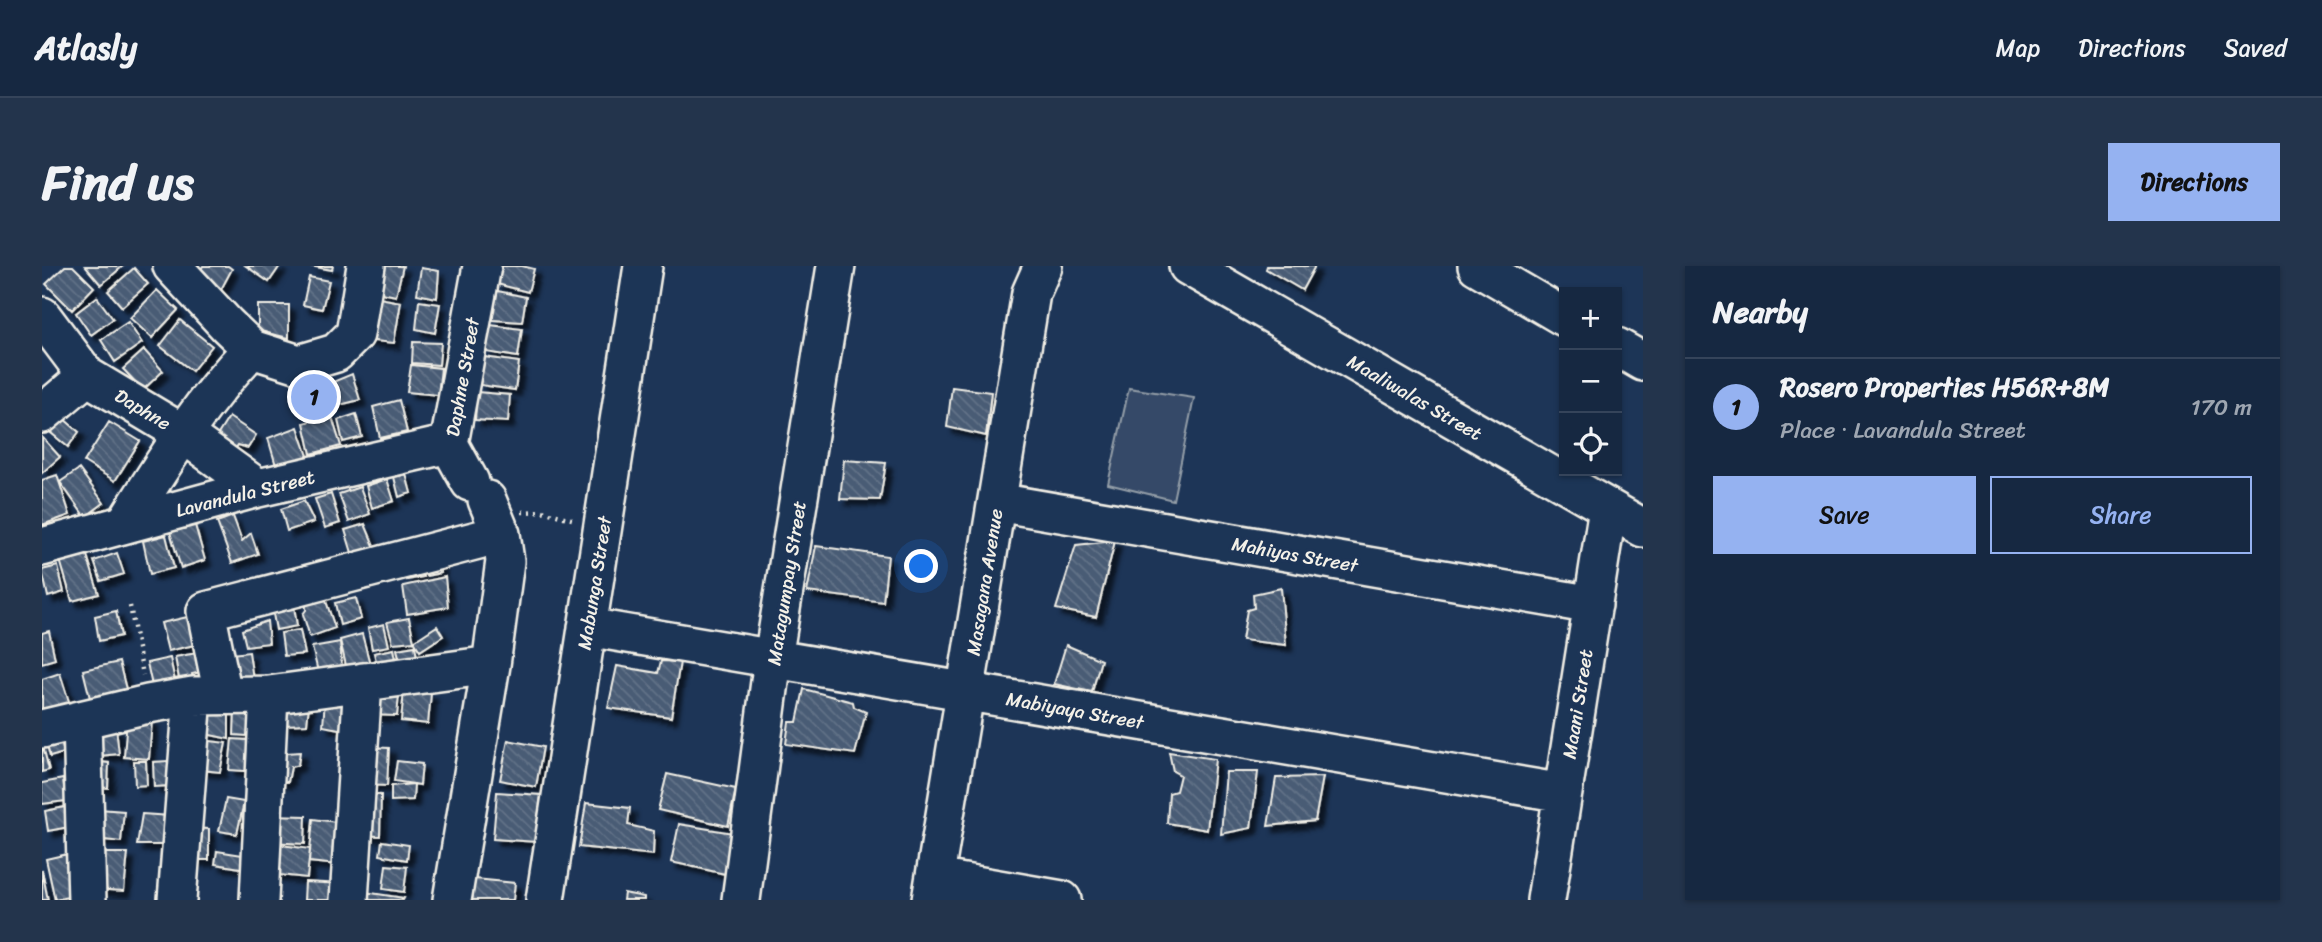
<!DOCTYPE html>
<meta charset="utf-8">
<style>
:root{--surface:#162841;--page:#23344c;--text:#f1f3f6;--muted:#9ea6b1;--line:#35445a;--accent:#95b2f1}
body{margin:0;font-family:Sriracha,sans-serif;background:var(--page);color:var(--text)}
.controls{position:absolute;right:21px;top:21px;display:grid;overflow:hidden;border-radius:0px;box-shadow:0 2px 5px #0004}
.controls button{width:63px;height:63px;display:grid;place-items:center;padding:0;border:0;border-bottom:2px solid var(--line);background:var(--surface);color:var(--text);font:35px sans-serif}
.you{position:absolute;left:880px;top:301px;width:24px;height:24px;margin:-18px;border:5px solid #fff;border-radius:50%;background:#1a73e8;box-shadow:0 0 0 10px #1a73e833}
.badge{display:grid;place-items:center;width:46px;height:46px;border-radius:50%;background:var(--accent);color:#111;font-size:23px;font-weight:700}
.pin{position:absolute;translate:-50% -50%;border:4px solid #fff;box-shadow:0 2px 7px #0006}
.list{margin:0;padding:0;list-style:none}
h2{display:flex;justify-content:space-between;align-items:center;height:91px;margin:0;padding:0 28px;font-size:30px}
h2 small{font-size:23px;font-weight:400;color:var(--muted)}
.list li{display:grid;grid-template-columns:46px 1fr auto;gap:21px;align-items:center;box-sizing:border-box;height:98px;padding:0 28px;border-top:2px solid var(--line)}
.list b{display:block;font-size:26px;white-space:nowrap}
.list p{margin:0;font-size:23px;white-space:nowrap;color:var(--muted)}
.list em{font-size:23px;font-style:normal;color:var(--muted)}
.actions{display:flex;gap:14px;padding:21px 28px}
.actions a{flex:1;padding:16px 0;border:2px solid var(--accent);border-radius:0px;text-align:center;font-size:24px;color:var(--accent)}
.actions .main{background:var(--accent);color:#111}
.icon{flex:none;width:38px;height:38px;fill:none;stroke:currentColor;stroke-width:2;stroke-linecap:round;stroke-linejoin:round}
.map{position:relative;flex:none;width:1601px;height:634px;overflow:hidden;border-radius:0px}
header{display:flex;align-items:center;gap:42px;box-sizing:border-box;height:98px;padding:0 35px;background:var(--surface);border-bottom:2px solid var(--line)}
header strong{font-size:33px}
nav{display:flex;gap:38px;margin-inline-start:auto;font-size:24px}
.intro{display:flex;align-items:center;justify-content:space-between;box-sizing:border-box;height:168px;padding:0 42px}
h1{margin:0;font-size:49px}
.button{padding:18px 32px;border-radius:0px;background:var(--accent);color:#111;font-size:24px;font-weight:700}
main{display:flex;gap:42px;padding:0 42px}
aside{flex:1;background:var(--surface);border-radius:0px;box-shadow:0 2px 5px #0004}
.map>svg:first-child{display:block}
.pitch{fill:#354a67;stroke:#949ea8;stroke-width:2}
.building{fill:url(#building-back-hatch);stroke:#f4f1e8;stroke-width:2;filter:url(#shadow)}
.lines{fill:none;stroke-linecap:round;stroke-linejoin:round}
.minor-casing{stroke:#f4f1e8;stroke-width:42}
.path{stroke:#f4f1e8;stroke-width:4.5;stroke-dasharray:2 5;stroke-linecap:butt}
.minor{stroke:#1d3557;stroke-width:37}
.labels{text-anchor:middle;stroke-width:6;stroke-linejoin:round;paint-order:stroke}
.street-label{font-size:19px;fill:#f4f1e8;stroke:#1d3557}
</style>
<header>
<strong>Atlasly</strong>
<nav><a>Map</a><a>Directions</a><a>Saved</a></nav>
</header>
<div class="intro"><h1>Find us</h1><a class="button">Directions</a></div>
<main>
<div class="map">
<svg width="1601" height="634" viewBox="0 0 1601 634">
<defs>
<pattern id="building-back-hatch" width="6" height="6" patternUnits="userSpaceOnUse" patternTransform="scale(1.75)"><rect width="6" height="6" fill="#485b74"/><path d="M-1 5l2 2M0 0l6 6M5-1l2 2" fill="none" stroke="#637388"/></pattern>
<filter id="shadow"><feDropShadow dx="6" dy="6" stdDeviation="2" flood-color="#0009"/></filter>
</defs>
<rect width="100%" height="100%" fill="#1d3557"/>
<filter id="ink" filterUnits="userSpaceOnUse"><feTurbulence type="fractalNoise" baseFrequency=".0143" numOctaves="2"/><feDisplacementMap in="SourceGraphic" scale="14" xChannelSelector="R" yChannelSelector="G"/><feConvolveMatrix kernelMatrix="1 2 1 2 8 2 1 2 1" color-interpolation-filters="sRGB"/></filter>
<g filter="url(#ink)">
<path class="pitch" d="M1087,122L1152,132L1131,234L1066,218Z"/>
<path class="building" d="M23,0H31L52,21L30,44L4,18Z
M43,0H81L59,19Z
M161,0H186L190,3L174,33L152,14Z
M204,0H238L227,16Z
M268,0H291L290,4Z
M336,0H361L354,30L330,25Z
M460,0H480L492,3L486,26L455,18Z
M1225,0H1273L1260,24L1224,3Z
M92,2L106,18L80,41L66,25Z
M379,2L397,5L395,32L375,28Z
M267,11L287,15L280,43L261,39Z
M115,24L136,44L110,72L88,52Z
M451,24L484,31L480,56L451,54Z
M326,30L359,36L352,77L322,74Z
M55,31L71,53L49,69L34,47Z
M377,35L398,38L393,67L374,63Z
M216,39H247V72L216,65Z
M138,54L170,80L150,105L118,80Z
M86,56L100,77L73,96L59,74Z
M448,59L480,63L476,91L444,86Z
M371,76L399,77L397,99L370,97Z
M102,84L121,105L101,124L81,103Z
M442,91L477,96L473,124L438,119Z
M369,99L399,102L396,129L365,126Z
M310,108L318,134L293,140L286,118Z
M281,115L286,141L266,148L258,121Z
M910,121L949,126L944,170L905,161Z
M435,126L468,129L466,156L433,154Z
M357,134L365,166L338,172L331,141Z
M289,148L299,180L269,188L262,157Z
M314,148L320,171L301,176L296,154Z
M187,151L214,169L206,182L196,179L191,186L173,173Z
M21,152L37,166L26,181L9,167Z
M67,156L98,175L73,215L42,196Z
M256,161L267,193L235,203L226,172Z
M0,171L18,191L0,207Z
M802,194L844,197L838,234L798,233Z
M37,203L62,237L43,251L18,216Z
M364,208L369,227L357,231L352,211Z
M15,209L28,249L0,259V214Z
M345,213L352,235L330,242L324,220Z
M318,221L328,248L307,256L297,228Z
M289,228L298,257L283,262L273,233Z
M262,235L272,256L245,265L239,243Z
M191,250L200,275L209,267L216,288L190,297L175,256Z
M323,258L333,282L311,290L303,264Z
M153,259L163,294L139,302L128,266Z
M124,269L132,302L108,308L101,275Z
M1073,275L1054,351L1014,343L1034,279Z
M774,280L846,290L841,336L765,326Z
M44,286L57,328L30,335L18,294Z
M75,287L82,308L59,315L52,295Z
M397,291L399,307L384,310L383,297Z
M378,297L381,311L365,314L361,301Z
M16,300L22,326L6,331L0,304Z
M403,311L406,341L365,348L361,320Z
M279,320L293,362L268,371L261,348L264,344L263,322Z
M1239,322L1244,379L1200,374L1205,344L1212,342L1211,328Z
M314,332L319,353L298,359L293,337Z
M251,333L255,360L234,364L229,337Z
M74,345L79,370L57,375L53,350Z
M150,350L157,378L126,385L119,357Z
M367,352L372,375L351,377L345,356Z
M225,355L227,377L204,380L200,364Z
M342,358L347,380L330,383L326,362Z
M395,360L401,370L378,385L372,375Z
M258,364L263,388L242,390L239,367Z
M7,365L13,393L0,397V367Z
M320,368L328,398L305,404L298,374Z
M298,376L300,402L277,410L270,381Z
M1024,379L1059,394L1050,426L1012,418Z
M373,380L376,397L359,399L355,383Z
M352,383L355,398L336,402L332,387Z
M160,386L164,405L150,408L152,421L139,424L133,391Z
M207,386L211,413L184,416L180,389Z
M128,392L135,424L112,429L105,397Z
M619,395L638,396L629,451L566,442L575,400L616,407Z
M77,396L85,427L49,436L41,404Z
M18,407L30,445L0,446V413Z
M762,423L811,436L812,441L824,446L813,488L744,478L747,456H755Z
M362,425L389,428L386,458L359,455Z
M330,426L357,429L355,450L327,449Z
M268,430L265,458L241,459L242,438Z
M283,434L316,435L313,466L281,460Z
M187,440V473L159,467L156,441Z
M193,444L222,445L220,471L192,469Z
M85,452L110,454L107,493L82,491Z
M74,461L77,488L47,491L44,464Z
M17,468L22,487L8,491L3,471Z
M153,473L184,477L178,506L149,503Z
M190,473L220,475L217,506L187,504Z
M466,474L501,481L494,521L458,514Z
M0,476L7,504L0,506Z
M325,481L347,482L345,520L324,519Z
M258,486L256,499L249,501L246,516L228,515L229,488Z
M1127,486L1173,493L1165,564L1125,557L1127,527L1134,525L1138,509L1131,505Z
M49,495L67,497L66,522L47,520Z
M92,495H104L105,519L93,520Z
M126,495L127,520L112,521L111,496Z
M355,495L380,498L378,519L352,515Z
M1184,506H1216L1209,562L1179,568Z
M625,508L694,523L686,560L616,544Z
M1281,511L1273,555L1226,560L1234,512Z
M21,513L24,535L0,538V517Z
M372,518L371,534L349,535V520Z
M455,526L499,529L495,576L451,573Z
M318,528L339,529L338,570L317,569Z
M184,533L202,536L195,568L177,565Z
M544,537L588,542L586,559L612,565L611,589L537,581Z
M28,540L32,560L6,565L3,545Z
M57,543L82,545L79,576L54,573Z
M100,548L128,550L122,579H95Z
M229,549L264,550L263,578L228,576Z
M271,553L310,558L305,600L267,596Z
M637,558L691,567L683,608L629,596Z
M149,562L167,563V594H148Z
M340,575L367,579L365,594L338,589Z
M232,578L268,583L265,612L228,608Z
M175,585L207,590L205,603L173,598Z
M34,586L43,627L13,634L4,593Z
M53,587H86L82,625L51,623Z
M344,599L365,601L362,626L341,623Z
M0,604L6,634H0Z
M433,613L473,617L471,634H430Z
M263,616L301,618L300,634H262Z
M316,625L362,632L361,634H315Z
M582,627L602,631V634H581Z"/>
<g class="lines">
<g class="minor-casing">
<path id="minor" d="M130,0L185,59L210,83L257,98L294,87L313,68L324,0
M1146,0L1601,262
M1435,0L1522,51
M0,50L45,110L140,167L216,222
M1575,81L1601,96
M0,148L45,110
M428,216L407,178L440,0
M955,236L1551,339
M83,258C122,196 159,135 210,83
M0,281L216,222L407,178
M545,361L1521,527
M181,429L164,345L459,268
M40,454L45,634
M0,463L106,438L151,430L227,429L449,399
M893,612L1020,634
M135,634L151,430
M217,634L227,429
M307,634L321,416
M410,634L449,399L463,295L459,268L445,234
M503,634L601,0
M699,634L731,393L794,0
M889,634L989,27L1001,0
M1504,634L1566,242"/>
</g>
<path class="path" d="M480,246L500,245L533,254
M88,340L101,409"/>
<use href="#minor" class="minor"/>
</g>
</g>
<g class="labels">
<g class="street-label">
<text transform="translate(420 111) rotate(-80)" y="7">Daphne Street</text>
<text transform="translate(1373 131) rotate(30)" y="7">Maaliwalas Street</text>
<text transform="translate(101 143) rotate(31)" y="7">Daphne</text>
<text transform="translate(203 227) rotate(-14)" y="7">Lavandula Street</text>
<text transform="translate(1253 288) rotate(10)" y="7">Mahiyas Street</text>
<text transform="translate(942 316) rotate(-81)" y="7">Masagana Avenue</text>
<text transform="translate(552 317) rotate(-81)" y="7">Mabunga Street</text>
<text transform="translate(744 317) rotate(-81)" y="7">Matagumpay Street</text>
<text transform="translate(1535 438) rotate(-81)" y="7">Maani Street</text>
<text transform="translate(1033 444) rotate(10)" y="7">Mabiyaya Street</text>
</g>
</g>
</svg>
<div class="controls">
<button>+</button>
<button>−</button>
<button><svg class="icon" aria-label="locate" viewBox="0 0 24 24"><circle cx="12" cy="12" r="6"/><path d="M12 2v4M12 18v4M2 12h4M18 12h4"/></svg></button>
</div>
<div class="you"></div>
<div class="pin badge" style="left:272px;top:131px">1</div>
</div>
<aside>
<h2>Nearby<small></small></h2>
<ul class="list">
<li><span class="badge">1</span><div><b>Rosero Properties H56R+8M</b><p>Place · Lavandula Street</p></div><em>170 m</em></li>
</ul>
<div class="actions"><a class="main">Save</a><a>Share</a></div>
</aside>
</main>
